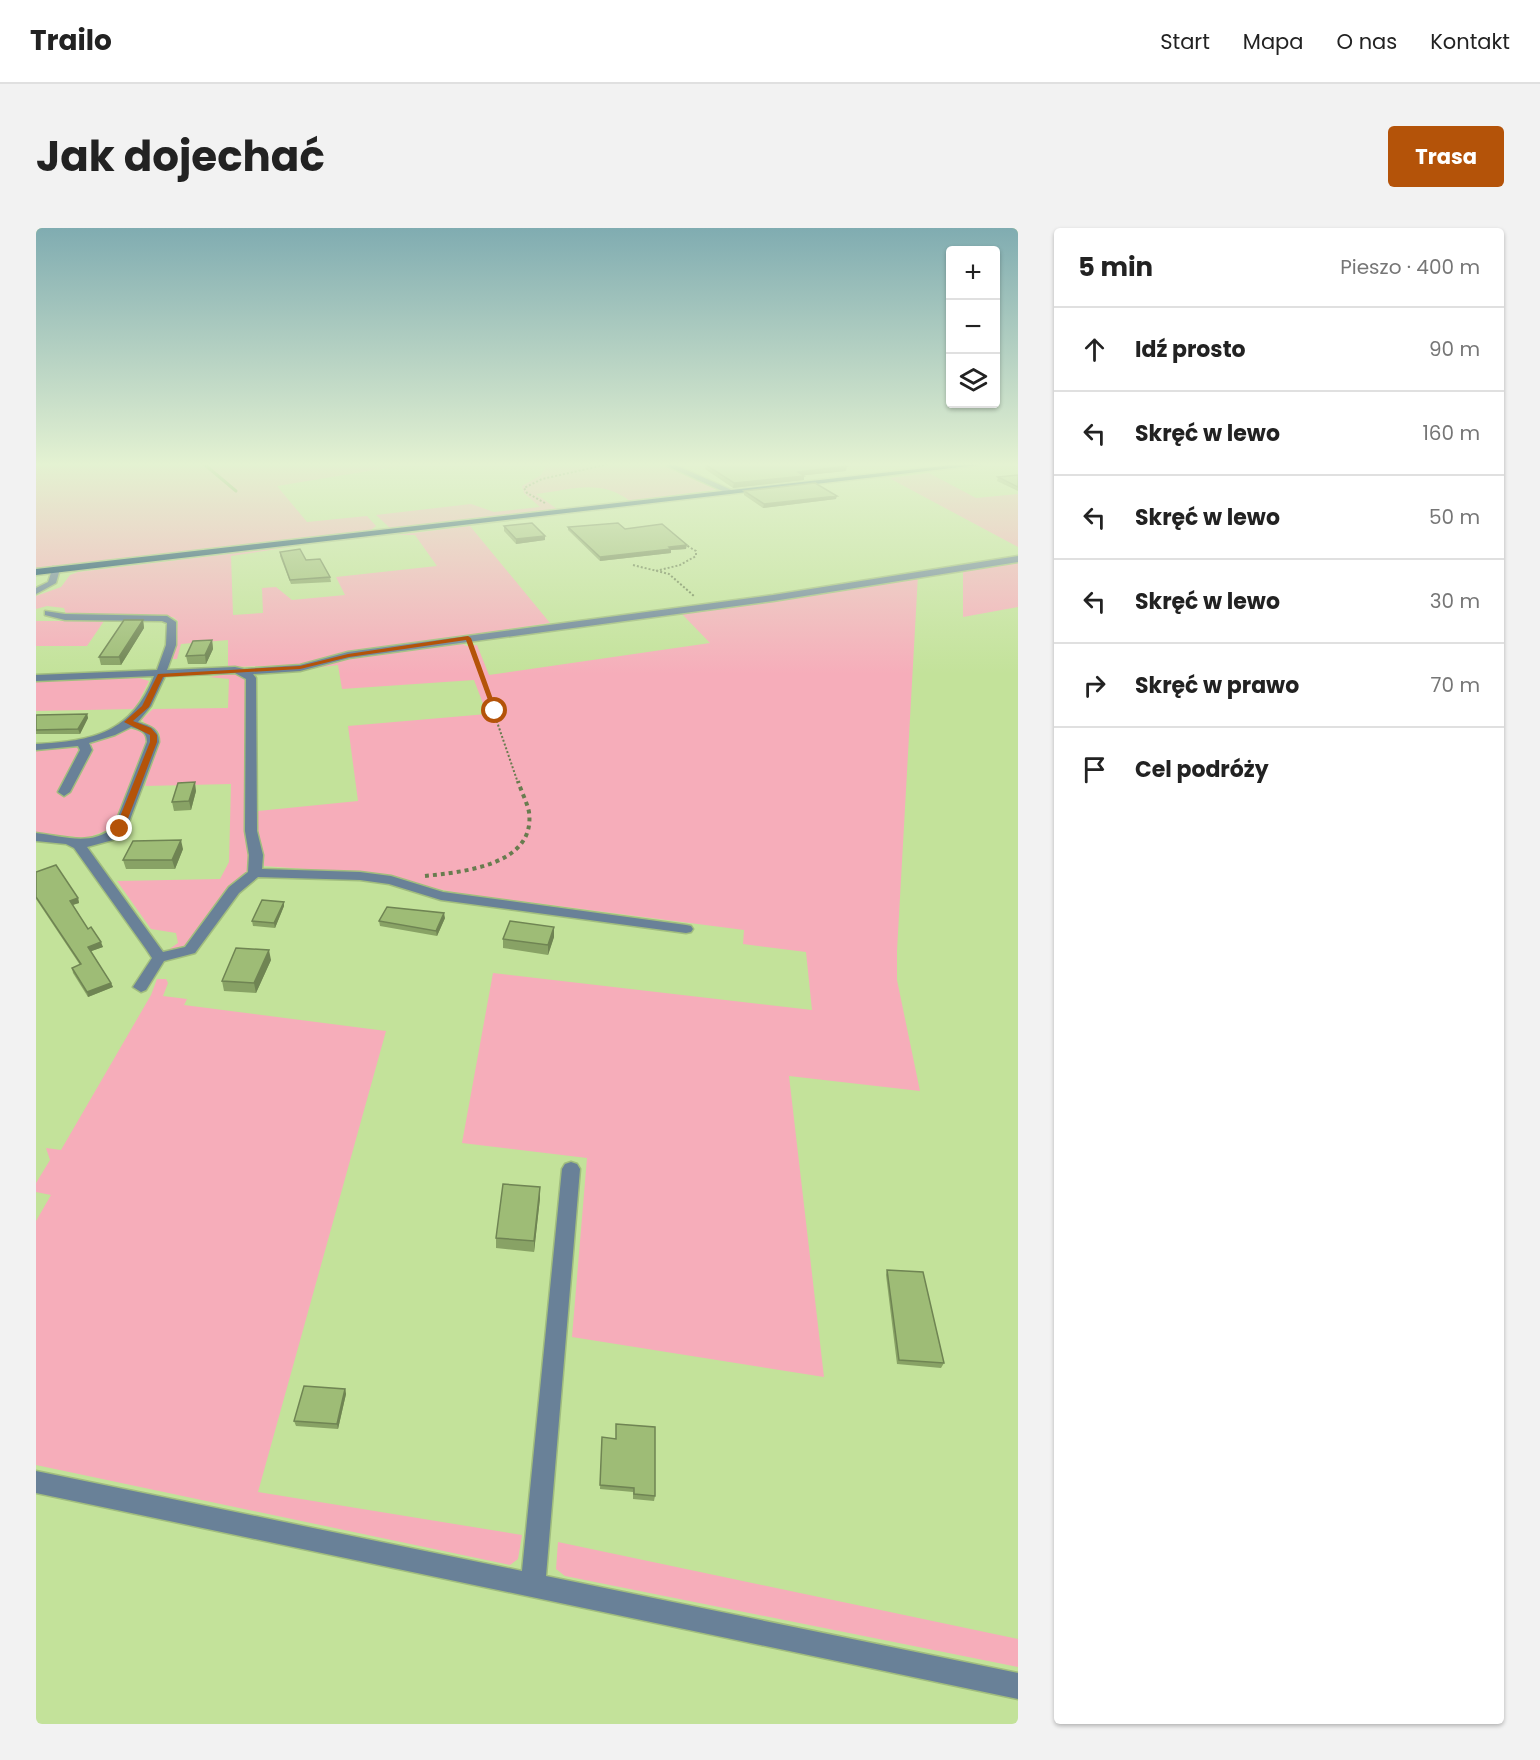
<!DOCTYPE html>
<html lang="pl">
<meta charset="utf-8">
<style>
:root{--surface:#fff;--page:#f2f2f2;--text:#222;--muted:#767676;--line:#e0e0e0;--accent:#b45309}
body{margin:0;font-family:Poppins,sans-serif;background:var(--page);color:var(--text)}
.controls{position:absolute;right:18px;top:18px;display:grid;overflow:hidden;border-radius:6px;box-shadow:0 2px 4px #0004}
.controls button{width:54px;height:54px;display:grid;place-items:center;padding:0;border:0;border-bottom:2px solid var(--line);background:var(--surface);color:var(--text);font:30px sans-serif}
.stop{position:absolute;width:18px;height:18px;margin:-14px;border:4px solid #b45309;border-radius:50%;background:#fff}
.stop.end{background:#b45309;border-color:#fff;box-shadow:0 2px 6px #0008}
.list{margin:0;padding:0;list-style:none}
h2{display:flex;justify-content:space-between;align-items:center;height:78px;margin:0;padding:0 24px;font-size:26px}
h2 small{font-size:20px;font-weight:400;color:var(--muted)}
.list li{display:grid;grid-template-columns:39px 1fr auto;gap:18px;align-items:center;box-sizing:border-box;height:84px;padding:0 24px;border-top:2px solid var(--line)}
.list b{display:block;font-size:22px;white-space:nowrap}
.list em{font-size:20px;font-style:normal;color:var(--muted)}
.icon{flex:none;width:33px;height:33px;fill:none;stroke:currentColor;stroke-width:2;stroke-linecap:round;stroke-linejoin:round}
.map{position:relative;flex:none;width:982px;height:1496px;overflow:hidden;border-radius:6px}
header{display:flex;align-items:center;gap:36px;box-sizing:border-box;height:84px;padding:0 30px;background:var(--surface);border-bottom:2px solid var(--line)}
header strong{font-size:28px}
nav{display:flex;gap:33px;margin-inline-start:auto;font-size:21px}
.intro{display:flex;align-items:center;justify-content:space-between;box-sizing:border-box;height:144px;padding:0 36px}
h1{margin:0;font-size:42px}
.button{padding:15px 27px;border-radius:6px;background:var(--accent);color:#fff;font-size:21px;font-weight:700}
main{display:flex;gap:36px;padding:0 36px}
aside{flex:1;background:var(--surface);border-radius:6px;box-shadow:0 2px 4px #0004}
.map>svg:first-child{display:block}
.green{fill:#f6adba}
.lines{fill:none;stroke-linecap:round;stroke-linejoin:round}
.stream{stroke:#849f5f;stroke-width:3}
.minor-casing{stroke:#a1bd7e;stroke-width:3}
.major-casing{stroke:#a1bd7e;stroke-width:3}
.path-far1{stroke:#687c4f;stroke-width:2;stroke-dasharray:2 2;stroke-linecap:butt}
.path{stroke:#687c4f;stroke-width:4;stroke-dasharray:4 4;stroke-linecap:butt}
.minor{fill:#698198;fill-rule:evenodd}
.major{fill:#063b62;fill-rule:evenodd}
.wall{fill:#88a265}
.shaded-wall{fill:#6f8453}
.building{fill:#9ebc76;stroke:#6f8453;stroke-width:1.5}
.route{fill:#b45309}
</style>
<header>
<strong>Trailo</strong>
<nav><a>Start</a><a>Mapa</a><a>O nas</a><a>Kontakt</a></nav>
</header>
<div class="intro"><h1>Jak dojechać</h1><a class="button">Trasa</a></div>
<main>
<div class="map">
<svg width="982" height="1496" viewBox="0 0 982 1496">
<rect width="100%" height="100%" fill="#c3e29a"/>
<path class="green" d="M0,236H375L241,258L271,294L331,288L340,298L335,302L0,340Z
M511,236H625L684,261L594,273C564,250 535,262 500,266L521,281L512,283L363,300H354L340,287L435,276L458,284L504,279L488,265L486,258L505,247Z
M893,245L940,270L982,266V319L853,250Z
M434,298L514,395L348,420L260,437L192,439V412L145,416L141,431H137L142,393L137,389L39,387L30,386L28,380L11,378L0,381V368L25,359L34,347L42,344L261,318L195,328L197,387L227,385L226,360L240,359L256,372L309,367L300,349L401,338L379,307H361Z
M982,333V379L927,389V340Z
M882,347L861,723V752L884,863L753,848L788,1149L536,1109L551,930L426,915L457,745L776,782L770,724L707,716L708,702L422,665L325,645L228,638L220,604L222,583L322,573L312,498L451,486L438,452L306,461L302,437L278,440L316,430L424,413L430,418L441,417L453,447L674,415L644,384Z
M0,393H68L51,418H0Z
M196,445L211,452L214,633L212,644L150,718L132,722L142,715L140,705L115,701L81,653L184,651L193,634L195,556L109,558L124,507C120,498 109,499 106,491L117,481L192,480L193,451L173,449Z
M84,450H103L113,453L99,481L0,483V452Z
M93,501L105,502L112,507L113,512L77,600L51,610L0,605V522L43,519Z
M121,751H130L132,755L127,768L151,771L148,777L350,803L222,1264L486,1307L482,1331L474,1337L0,1237V993L15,967L0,964V955L14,932L10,920L25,922L115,767Z
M522,1314L982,1411V1439L529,1348L520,1341Z"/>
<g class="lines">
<path class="stream" d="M168,236L200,263"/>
<g class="minor-casing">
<path id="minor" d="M627,236H637L700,264L693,266Z
M982,328V334L737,373L313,430L264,443L217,446L220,450L221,603L227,627L226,641L324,644L355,648L407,664L650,697L655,698L657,701L655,704L650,705L405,672L353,656L324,652L222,649L203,665L159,725L128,733L110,762L105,764L97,759L116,730L110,721L38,620L30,616L0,613V605C27,608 55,619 78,599L111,514C111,503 104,502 95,499L79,507L53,515L56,522L34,564L28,568L22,564L44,522L42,518L0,522V516C57,513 96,505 118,448L0,453V447L121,442L130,417L131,395L126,393L29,392L9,387V383L29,386L131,388L140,394V417L131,442L199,439L208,441L264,437L312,424L737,367ZM199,445L210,451L209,603L213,627L212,644L193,659L149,719L127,724L51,619L77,612L92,597L123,514C123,500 113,498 102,494L115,478L129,448Z
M17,339L24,341L20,355L0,366V360L12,354Z
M535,934L541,936L544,941L510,1348L982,1445V1471L0,1265V1243L486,1343L526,941L529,936Z"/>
</g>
<g class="major-casing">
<path id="major" d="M925,236H950L0,347V341Z"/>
</g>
<path class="path-far1" d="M509,275L491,265L488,260L506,251L573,236
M597,337L633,346L658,368
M620,343L644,337L660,328V323L643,313
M436,421L482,555"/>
<path class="path" d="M389,648C425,644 500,638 493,584C491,574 485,563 482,553"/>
<use href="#minor" class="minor"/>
<use href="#major" class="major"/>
</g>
<path class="wall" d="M670,237L810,243L768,247V252L697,260L669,241Z
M982,247V263L961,253L962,249Z
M708,263L800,271L727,280L708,267Z
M468,298L509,312L480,316L468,303Z
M532,299L589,301L650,321L635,322V325L564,333L532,302Z
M244,324L270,332L294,349L295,354L255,356L244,328Z
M107,392L108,400L85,437H65L63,429Z
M176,412L177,421L170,436H152L150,428Z
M51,486L52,490L44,506H0V487Z
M160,563L155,582L138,583L136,574Z
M147,621L139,641H90L87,632Z
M0,644L42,670L43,675L37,677L52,701L67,719L55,723L77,759L52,769L37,745L36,740L44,737L0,671Z
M248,674V678L239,700L217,698L216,693Z
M409,690L401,708L344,698L343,693Z
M518,699V709L512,727L467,720V711Z
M235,732L220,765L188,763L186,753Z
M504,970L498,1024L460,1020V1010Z
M851,1042L908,1135L905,1140L861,1136L850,1047Z
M309,1161L310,1166L302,1201L260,1198L258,1193Z
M566,1209L619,1268L618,1273L597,1271V1264L564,1261Z"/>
<path class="shaded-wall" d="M811,238L810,243L762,248V244Z
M768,248V252L697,260L698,255Z
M801,268L800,271L727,280L728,276Z
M509,308V312L480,316V311Z
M651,317L650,321L635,322V325L564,333V329Z
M107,392L108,400L85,437L83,429Z
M176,412L177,421L170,436L169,427Z
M51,486L52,490L44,506L42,501Z
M159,554L160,563L155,582L153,573Z
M145,612L147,621L139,641L136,632Z
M42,670L43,675L36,677L34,673Z
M248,674V678L239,700L238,695Z
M408,685L409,690L401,708L400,703Z
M518,699V709L512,727V717Z
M65,714L67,719L53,724L52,719Z
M233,722L235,732L220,765L218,755Z
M75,755L77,759L52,769L51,764Z
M504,959V970L498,1024V1013Z
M309,1161L310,1166L302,1201L301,1196Z"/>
<path class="building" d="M674,236H807L811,238L762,244L768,248L698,255L670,237Z
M982,247V259L962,249Z
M779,255L801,268L728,276L708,263Z
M496,295L509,308L480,311L468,298Z
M582,295L589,301L626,296L651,317L633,319L635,321L564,329L532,299Z
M264,321L270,332L284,331L294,349L254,352L244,324Z
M88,392H107L83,429H63Z
M176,412L169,427L150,428L157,413Z
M51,486L42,501L0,502V487Z
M159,554L153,573L136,574L142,555Z
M145,612L136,632H87L97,613Z
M20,637L42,670L34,673L52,701L55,699L65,714L52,719L75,755L51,764L36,740L45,736L0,669V644Z
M226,672L248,674L238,695L216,693Z
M351,679L408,685L400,703L343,693Z
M474,693L518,699L512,717L467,711Z
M200,720L233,722L218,755L186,753Z
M467,956L504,959L498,1013L460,1010Z
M851,1042L887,1044L908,1135L863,1132Z
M268,1158L309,1161L301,1196L258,1193Z
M580,1196L619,1199V1268L598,1266V1260L564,1257L566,1209L580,1211Z"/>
<linearGradient id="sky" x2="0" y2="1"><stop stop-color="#80acb1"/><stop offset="0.53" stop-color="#e4f2d2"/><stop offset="1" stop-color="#e4f2d2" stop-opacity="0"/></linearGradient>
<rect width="982" height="446" fill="url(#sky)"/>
<path class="route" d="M432,408L435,410L462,485L456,483L430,412L313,429L264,441L127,449L113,479L97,493L115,500L121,507V514L88,601L84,604L79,601L114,514V507L88,494L106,478L122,446L264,438L312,426Z"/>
</svg>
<div class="controls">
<button>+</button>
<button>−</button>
<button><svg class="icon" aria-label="layers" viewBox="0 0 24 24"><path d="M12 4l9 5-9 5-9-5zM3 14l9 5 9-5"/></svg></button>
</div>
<div class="stop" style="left:459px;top:483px"></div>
<div class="stop end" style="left:84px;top:601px"></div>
</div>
<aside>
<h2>5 min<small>Pieszo · 400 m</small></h2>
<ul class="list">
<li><svg class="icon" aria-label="ahead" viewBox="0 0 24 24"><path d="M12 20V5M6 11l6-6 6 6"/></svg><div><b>Idź prosto</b></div><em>90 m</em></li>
<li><svg class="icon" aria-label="left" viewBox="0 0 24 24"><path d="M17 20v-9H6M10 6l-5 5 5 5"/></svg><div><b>Skręć w lewo</b></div><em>160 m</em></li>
<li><svg class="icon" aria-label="left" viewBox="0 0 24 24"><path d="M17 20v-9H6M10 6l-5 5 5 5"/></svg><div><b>Skręć w lewo</b></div><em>50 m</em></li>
<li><svg class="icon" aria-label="left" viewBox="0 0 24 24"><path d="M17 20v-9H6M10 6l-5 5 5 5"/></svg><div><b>Skręć w lewo</b></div><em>30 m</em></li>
<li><svg class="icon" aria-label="right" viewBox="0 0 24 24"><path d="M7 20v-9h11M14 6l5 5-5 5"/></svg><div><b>Skręć w prawo</b></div><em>70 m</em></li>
<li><svg class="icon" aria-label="arrive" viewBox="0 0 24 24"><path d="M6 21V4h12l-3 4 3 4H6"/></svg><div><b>Cel podróży</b></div></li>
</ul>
</aside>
</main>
